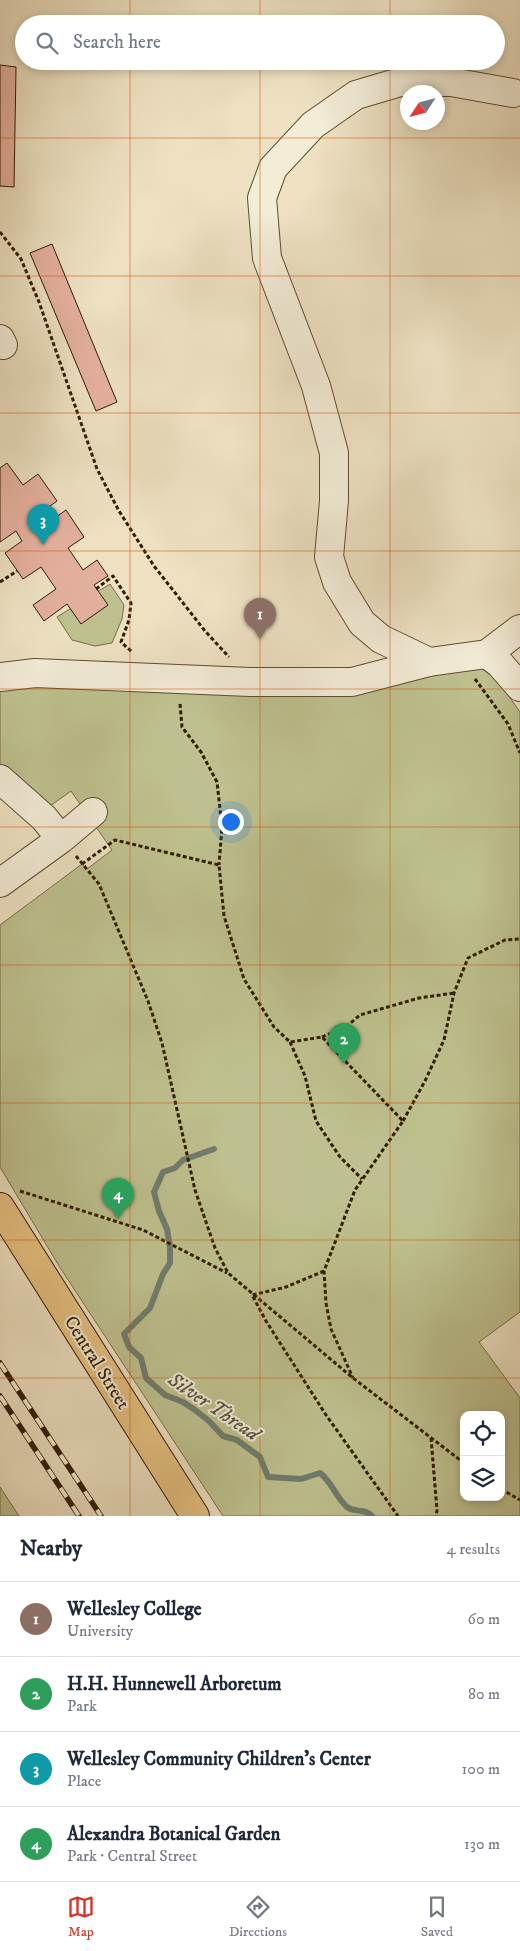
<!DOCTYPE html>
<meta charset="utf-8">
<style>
:root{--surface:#fff;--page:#f6f6f7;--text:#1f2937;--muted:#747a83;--line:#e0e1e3;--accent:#d93025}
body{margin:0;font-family:"IM FELL DW Pica",serif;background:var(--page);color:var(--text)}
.controls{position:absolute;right:15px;bottom:15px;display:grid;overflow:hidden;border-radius:10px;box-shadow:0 2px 8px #0003}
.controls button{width:45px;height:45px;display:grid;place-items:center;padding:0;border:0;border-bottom:1px solid var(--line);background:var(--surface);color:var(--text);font:25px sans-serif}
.compass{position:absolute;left:400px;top:85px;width:45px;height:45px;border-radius:50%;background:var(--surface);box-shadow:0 2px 8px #0003;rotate:234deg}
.you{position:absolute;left:230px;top:821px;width:18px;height:18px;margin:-12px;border:4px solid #fff;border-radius:50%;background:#1a73e8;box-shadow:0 0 0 8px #1a73e833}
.badge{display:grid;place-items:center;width:32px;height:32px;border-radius:50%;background:var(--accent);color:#fff;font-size:16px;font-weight:700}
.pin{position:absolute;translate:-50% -41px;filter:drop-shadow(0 1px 2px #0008)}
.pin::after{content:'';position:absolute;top:26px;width:18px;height:15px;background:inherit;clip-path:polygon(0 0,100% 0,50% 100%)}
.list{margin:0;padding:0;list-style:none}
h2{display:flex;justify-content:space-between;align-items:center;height:65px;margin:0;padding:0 20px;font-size:21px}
h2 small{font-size:16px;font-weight:400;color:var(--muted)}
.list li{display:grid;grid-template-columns:32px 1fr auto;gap:15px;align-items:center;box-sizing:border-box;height:75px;padding:0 20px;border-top:1px solid var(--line)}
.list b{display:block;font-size:19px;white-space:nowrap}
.list p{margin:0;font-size:16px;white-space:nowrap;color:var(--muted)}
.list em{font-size:16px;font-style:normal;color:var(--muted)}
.icon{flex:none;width:28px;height:28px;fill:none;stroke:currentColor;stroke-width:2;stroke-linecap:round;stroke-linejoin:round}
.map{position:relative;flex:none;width:520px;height:1516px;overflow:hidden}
.search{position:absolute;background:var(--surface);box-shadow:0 2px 8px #0003;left:15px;right:15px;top:15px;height:55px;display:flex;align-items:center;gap:12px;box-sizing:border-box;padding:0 18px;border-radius:28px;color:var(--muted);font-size:19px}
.sheet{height:365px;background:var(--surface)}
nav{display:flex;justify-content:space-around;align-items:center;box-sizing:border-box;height:70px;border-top:1px solid var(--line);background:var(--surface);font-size:14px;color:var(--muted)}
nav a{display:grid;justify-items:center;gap:2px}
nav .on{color:var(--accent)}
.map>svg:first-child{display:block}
.green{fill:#bec18f;stroke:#786e48;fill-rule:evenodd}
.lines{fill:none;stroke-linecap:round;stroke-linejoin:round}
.stream{stroke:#6f7d6e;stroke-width:6}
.building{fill:#e4b09e;stroke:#311c00}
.minor-casing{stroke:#604d30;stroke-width:30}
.major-casing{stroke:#311c00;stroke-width:30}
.path{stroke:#311c00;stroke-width:3;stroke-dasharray:4 2.5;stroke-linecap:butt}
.minor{stroke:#f3ecd7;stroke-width:28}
.major{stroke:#e6c081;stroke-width:28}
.rail-casing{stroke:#311c00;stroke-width:5.5}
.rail{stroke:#f3ecd7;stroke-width:4;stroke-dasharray:11;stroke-linecap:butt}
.grid{fill:none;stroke:#d6530b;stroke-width:1;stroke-opacity:0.55}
.labels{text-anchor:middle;stroke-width:4;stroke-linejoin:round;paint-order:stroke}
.street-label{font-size:19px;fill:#311c00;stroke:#f3ecd7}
.water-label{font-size:20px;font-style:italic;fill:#555440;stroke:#f3ecd7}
</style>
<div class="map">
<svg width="520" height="1516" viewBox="0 0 520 1516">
<rect width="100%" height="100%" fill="#ede1c2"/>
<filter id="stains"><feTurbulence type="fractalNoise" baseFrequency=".004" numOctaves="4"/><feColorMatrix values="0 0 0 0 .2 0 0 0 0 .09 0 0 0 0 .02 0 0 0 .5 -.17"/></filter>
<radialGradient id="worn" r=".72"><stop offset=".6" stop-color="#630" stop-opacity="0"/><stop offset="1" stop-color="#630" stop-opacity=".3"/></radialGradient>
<path class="green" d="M110,584L124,605L122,619L112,643L95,646L72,640L57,617Z
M479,654L520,712V1312L479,1342L520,1398V1516H223L59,1266L0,1167V925L82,864L87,869L112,850L71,791L39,814L0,779V677L250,682ZM464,1415H501V1497H464Z
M0,1487L19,1516H0Z"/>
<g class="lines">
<path class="stream" d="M214,1149L183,1160L175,1168L163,1172L154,1192L159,1211L167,1229L170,1247V1263L163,1274L150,1308L124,1334L129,1347L141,1358L146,1378L165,1395L183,1402L195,1410L209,1421L223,1436L237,1440L260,1457L268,1477L301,1479L320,1473C332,1482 335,1496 347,1507C355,1513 365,1508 372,1516"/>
</g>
<path class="building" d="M0,65L16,67L14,187L0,186Z
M52,244L117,402L96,411L30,253Z
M7,463L23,485L38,474L57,501L42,512L49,522L66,510L84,537L68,548L83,570L97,560L108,576L94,585L108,605L81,624L67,604L44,621L33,605L56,589L41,567L23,579L5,553L22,541L16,531L0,542V468Z"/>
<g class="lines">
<g class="minor-casing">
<path id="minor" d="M0,339L3,345
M487,654L500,664L520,687
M429,662L381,639L362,623L337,582L329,557L334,501V453L316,386L267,258L262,198L273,168L313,125L356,95L400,82H451L513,93
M0,677L35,673L250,682H352L429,662L487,654L520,629
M0,779L44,818L61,839
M0,883L61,839L93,812"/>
</g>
<g class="major-casing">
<path id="major" d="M0,1207L195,1516"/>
</g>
<path class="path" d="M0,232L21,259L39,302L97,469L119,511L154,566L205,631L229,657
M0,582L17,571
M96,589L113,576L131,603L129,620L121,642L132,652
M475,679L508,724L520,753
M180,704L182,727L201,752L217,782L222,827L219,865
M76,856L99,884L148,1001L162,1043L195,1190L215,1248L228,1273L353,1378L464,1463
M82,864L115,840L219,865L224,916L244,979L274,1027L290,1042L322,1037L403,1121L355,1190L324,1271L326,1303L331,1329L353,1378
M322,1037L347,1026L360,1015L419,998L454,993
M290,1042L305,1076L316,1121L340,1157L362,1179
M403,1121L425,1081L444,1040L454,993L468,958L505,940L520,939
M20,1191L143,1230L227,1273
M324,1271L286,1287L252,1295L266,1321L326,1415L398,1516
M431,1438L437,1510L436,1516
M501,1489L520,1500"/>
<use href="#minor" class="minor"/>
<use href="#major" class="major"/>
<g class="rail-casing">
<path id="rail" d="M0,1363L101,1516
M0,1396L79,1516"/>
</g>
<use href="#rail" class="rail"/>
</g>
<path class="grid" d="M130,0V24M260,0V24M390,0V24M130,61V1516M260,61V1516M390,61V1516M0,138H520M0,276H520M0,413H520M0,551H520M0,689H520M0,827H520M0,965H520M0,1103H520M0,1240H520M0,1378H520"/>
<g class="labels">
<g class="street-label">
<text transform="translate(98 1362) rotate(58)" y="7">Central Street</text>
</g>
<g class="water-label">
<text transform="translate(214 1406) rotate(34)" y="7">Silver Thread</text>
</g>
</g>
<rect width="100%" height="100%" filter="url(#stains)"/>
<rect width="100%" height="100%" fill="url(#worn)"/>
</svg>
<div class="controls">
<button><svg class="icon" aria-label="locate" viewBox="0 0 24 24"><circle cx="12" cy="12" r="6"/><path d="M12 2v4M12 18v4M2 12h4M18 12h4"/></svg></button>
<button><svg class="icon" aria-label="layers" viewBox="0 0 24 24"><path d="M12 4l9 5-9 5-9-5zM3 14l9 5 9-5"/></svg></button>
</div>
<svg class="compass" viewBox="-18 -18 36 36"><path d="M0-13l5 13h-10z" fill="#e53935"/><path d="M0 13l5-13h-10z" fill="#747a83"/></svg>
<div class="you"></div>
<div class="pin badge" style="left:260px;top:639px;background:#8d6e63">1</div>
<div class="pin badge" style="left:344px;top:1064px;background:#2e9e5b">2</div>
<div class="pin badge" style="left:43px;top:545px;background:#0f9aa8">3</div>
<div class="pin badge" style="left:118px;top:1219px;background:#2e9e5b">4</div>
<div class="search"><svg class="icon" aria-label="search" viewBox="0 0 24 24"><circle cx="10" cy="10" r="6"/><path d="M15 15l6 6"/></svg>Search here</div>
</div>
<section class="sheet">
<h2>Nearby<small>4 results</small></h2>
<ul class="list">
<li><span class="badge" style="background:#8d6e63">1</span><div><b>Wellesley College</b><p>University</p></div><em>60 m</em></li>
<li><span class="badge" style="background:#2e9e5b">2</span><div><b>H.H. Hunnewell Arboretum</b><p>Park</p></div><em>80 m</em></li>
<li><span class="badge" style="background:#0f9aa8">3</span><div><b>Wellesley Community Children's Center</b><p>Place</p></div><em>100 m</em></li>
<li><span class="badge" style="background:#2e9e5b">4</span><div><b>Alexandra Botanical Garden</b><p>Park · Central Street</p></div><em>130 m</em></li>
</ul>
</section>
<nav>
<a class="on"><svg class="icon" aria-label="map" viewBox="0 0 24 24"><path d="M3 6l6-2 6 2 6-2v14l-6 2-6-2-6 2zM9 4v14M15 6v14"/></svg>Map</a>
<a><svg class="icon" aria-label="directions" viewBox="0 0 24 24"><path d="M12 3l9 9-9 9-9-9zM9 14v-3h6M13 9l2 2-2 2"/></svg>Directions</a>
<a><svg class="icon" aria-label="saved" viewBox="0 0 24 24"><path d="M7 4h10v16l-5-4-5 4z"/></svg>Saved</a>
</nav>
